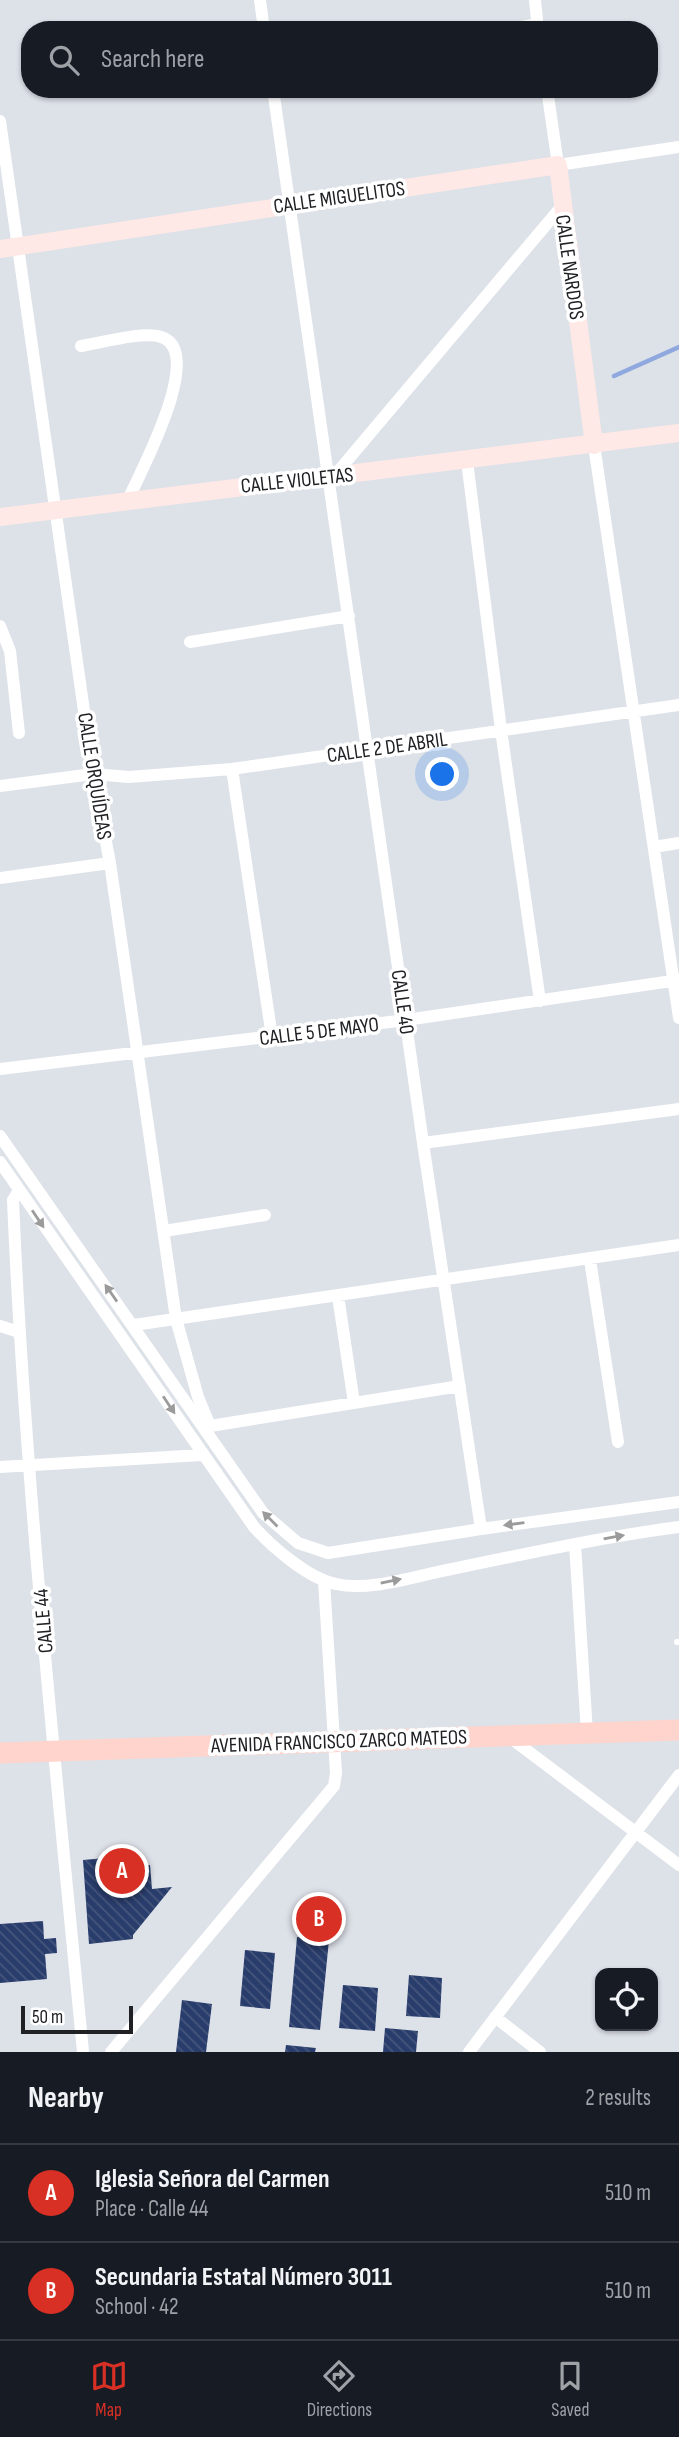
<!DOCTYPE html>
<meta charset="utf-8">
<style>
:root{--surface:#171b24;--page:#20242c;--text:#f1f3f6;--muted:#9ea1a6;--line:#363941;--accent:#d93025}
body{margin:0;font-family:"Sofia Sans Condensed",sans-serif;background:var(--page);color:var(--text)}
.controls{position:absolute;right:21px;bottom:21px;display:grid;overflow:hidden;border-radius:14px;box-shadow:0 2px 5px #0004}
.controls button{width:63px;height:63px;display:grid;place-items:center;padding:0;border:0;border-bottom:2px solid var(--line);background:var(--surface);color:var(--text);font:35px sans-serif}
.scale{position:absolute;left:21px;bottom:18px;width:112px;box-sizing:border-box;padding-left:7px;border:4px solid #202124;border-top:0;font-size:19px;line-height:24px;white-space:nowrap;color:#202124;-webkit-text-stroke:5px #fff;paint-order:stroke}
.you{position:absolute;left:443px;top:775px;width:24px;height:24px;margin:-18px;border:5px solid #fff;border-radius:50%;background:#1a73e8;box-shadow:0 0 0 10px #1a73e833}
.badge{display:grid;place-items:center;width:46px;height:46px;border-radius:50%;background:var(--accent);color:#fff;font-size:23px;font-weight:700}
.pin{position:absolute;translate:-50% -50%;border:4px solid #fff;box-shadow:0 2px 7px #0006}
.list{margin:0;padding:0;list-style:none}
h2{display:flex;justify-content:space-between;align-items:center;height:91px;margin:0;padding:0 28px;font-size:30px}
h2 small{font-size:23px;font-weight:400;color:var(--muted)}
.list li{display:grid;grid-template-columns:46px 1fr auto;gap:21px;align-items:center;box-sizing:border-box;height:98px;padding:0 28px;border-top:2px solid var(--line)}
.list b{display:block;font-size:26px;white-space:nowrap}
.list p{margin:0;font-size:23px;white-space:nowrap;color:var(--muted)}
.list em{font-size:23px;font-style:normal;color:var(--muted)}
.icon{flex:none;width:38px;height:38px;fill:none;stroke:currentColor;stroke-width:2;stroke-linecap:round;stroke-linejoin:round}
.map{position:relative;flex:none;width:679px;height:2052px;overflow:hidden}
.search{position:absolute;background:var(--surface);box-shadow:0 2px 5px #0004;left:21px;right:21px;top:21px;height:77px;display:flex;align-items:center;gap:18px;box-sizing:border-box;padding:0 24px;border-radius:28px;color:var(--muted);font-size:26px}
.sheet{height:287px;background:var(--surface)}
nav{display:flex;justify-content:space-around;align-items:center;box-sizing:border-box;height:98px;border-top:2px solid var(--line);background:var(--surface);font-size:19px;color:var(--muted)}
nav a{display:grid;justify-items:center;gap:4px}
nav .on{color:var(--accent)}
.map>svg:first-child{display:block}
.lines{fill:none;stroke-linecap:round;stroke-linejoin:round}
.stream{stroke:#8fa9df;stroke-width:4.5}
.building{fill:url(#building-back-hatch)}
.lane{stroke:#fff;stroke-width:6}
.street{stroke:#fff;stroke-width:12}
.secondary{stroke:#ffe9e6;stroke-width:18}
.primary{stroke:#fed4cc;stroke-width:21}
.oneway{fill:#9b9b9c}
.labels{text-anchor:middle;stroke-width:7;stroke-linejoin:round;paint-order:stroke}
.street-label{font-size:21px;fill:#202124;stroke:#fff}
</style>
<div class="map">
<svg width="679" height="2052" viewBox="0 0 679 2052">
<defs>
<pattern id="building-back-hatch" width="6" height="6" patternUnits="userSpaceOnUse" patternTransform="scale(1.75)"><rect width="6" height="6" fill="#293d6c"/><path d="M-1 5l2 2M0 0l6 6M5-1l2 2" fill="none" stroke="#46567c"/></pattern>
</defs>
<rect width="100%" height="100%" fill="#dde1e8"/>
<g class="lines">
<path class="stream" d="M614,376L679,347"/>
</g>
<path class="building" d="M139,1855L140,1866L150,1865L152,1889L172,1887L133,1935V1939L89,1944L83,1860Z
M43,1921L44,1939L56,1938L57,1953L45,1954L47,1979L0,1983V1924Z
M297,1937L329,1940L320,2030L289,2027Z
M245,1950L275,1953L270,2009L240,2006Z
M409,1975L442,1978L440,2018L406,2016Z
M343,1985L378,1988L375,2031L339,2028Z
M182,2000L212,2004L206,2052H176Z
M385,2028L418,2031L416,2052H383Z
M286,2045L316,2048L315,2052H285Z"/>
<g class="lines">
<path class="lane" d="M677,1642H679"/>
<path class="street" d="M260,0L264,30
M535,0L538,30
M504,30L537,24
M273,89L423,1143L481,1529
M547,89L558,165L679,147
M0,121L93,774L110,863L176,1319L198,1397L210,1426
M81,346C101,343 142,331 161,337C207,351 139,474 128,500
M594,445L679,1018
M467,461L501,730L540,1001
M335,475L562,206
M0,626L10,651L19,733
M190,642L349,616
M232,769L272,1037
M0,786L93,774L129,777L232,769L679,705
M654,847L679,843
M0,878L110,863
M0,1069L406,1020L679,980
M0,1136L263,1513L298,1543L328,1553L481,1529L679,1502
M423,1143L679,1109
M0,1162L254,1527C272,1547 309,1579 336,1584C370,1592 418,1575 452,1569C528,1553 603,1537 679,1527
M19,1190L13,1200C25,1485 56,1769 83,2052
M164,1231L265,1215
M590,1260L618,1442
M338,1296L354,1403
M134,1325L679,1245
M0,1326L19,1332
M204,1427L460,1386
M0,1467L202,1455
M575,1544L587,1733
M508,1736L679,1865
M495,2017L540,2052
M111,2052L334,1786L336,1773L324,1581
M469,2052L679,1775"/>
<path class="secondary" d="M0,249L558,165L594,445
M0,517L679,433"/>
<path class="primary" d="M0,1753L679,1730"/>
</g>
<defs><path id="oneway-solid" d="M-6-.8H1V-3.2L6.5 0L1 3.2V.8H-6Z" transform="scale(1.75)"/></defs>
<g class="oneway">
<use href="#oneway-solid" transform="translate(38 1219) rotate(56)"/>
<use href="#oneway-solid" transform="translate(111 1293) rotate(-125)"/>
<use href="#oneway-solid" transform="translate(169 1405) rotate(56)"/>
<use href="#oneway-solid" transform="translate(270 1519) rotate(-135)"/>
<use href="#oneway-solid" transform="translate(514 1524) rotate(172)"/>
<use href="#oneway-solid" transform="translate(614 1537) rotate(-10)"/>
<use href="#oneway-solid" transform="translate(391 1581) rotate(-11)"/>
</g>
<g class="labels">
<g class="street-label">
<text transform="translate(339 197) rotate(-8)" y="7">CALLE MIGUELITOS</text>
<text transform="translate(570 267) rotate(82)" y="7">CALLE NARDOS</text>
<text transform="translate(297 480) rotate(-6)" y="7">CALLE VIOLETAS</text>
<text transform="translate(387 747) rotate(-8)" y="7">CALLE 2 DE ABRIL</text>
<text transform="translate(95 776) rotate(81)" y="7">CALLE ORQUÍDEAS</text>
<text transform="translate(403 1002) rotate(82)" y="7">CALLE 40</text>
<text transform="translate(319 1031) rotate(-7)" y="7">CALLE 5 DE MAYO</text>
<text transform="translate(43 1621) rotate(-95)" y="7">CALLE 44</text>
<text transform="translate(339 1741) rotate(-2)" y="7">AVENIDA FRANCISCO ZARCO MATEOS</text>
</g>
</g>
</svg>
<div class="controls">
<button><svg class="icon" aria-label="locate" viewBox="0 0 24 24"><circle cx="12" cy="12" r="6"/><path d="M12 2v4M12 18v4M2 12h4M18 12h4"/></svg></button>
</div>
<div class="scale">50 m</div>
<div class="you"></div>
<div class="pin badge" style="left:122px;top:1871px">A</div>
<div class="pin badge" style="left:319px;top:1919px">B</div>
<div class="search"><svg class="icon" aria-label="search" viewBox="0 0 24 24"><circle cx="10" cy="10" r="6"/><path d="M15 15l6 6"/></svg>Search here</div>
</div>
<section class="sheet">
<h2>Nearby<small>2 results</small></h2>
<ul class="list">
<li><span class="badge">A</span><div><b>Iglesia Señora del Carmen</b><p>Place · Calle 44</p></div><em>510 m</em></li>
<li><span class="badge">B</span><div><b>Secundaria Estatal Número 3011</b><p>School · 42</p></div><em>510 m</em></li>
</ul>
</section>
<nav>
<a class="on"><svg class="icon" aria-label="map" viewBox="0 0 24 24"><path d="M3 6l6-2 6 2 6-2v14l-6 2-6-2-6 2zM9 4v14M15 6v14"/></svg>Map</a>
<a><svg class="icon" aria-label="directions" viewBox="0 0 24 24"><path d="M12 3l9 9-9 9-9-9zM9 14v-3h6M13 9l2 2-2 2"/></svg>Directions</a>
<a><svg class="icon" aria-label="saved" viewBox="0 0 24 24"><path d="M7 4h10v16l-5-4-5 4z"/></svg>Saved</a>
</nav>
